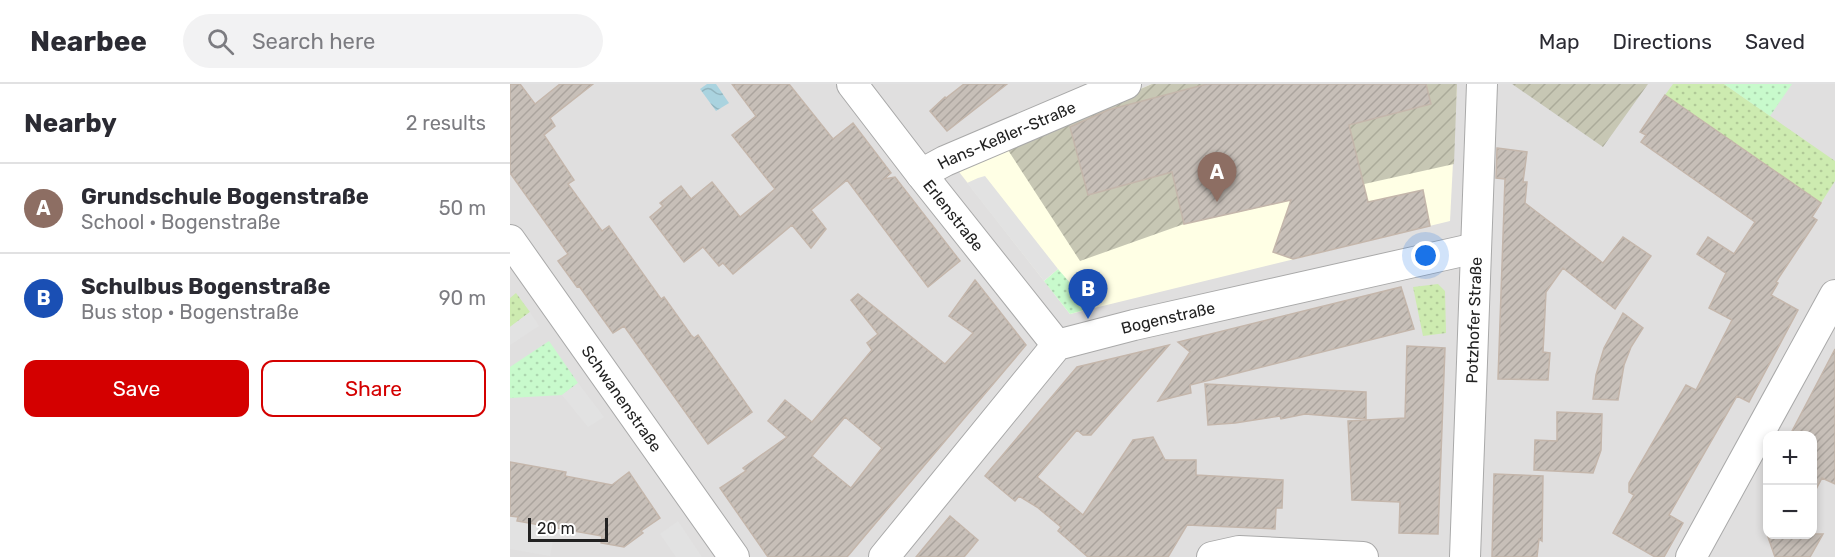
<!DOCTYPE html>
<meta charset="utf-8">
<style>
:root{--surface:#fff;--page:#f2f2f3;--text:#2b2b33;--muted:#7c7c81;--line:#e1e1e2;--accent:#d40000}
body{margin:0;font-family:Rubik,sans-serif;background:var(--page);color:var(--text)}
.controls{position:absolute;right:18px;bottom:18px;display:grid;overflow:hidden;border-radius:12px;box-shadow:0 3px 9px #0003}
.controls button{width:54px;height:54px;display:grid;place-items:center;padding:0;border:0;border-bottom:2px solid var(--line);background:var(--surface);color:var(--text);font:30px sans-serif}
.scale{position:absolute;left:18px;bottom:15px;width:80px;box-sizing:border-box;padding-left:6px;border:3px solid #222;border-top:0;font-size:16px;line-height:21px;white-space:nowrap;color:#222;-webkit-text-stroke:4px #fff;paint-order:stroke}
.you{position:absolute;left:916px;top:172px;width:21px;height:21px;margin:-15px;border:4px solid #fff;border-radius:50%;background:#1a73e8;box-shadow:0 0 0 9px #1a73e833}
.badge{display:grid;place-items:center;width:39px;height:39px;border-radius:50%;background:var(--accent);color:#fff;font-size:20px;font-weight:700}
.pin{position:absolute;translate:-50% -50px;filter:drop-shadow(0 2px 3px #0008)}
.pin::after{content:'';position:absolute;top:32px;width:21px;height:18px;background:inherit;clip-path:polygon(0 0,100% 0,50% 100%)}
.list{margin:0;padding:0;list-style:none}
h2{display:flex;justify-content:space-between;align-items:center;height:78px;margin:0;padding:0 24px;font-size:26px}
h2 small{font-size:20px;font-weight:400;color:var(--muted)}
.list li{display:grid;grid-template-columns:39px 1fr auto;gap:18px;align-items:center;box-sizing:border-box;height:90px;padding:0 24px;border-top:2px solid var(--line)}
.list b{display:block;font-size:22px;white-space:nowrap}
.list p{margin:0;font-size:20px;white-space:nowrap;color:var(--muted)}
.list em{font-size:20px;font-style:normal;color:var(--muted)}
.actions{display:flex;gap:12px;padding:18px 24px}
.actions a{flex:1;padding:14px 0;border:2px solid var(--accent);border-radius:12px;text-align:center;font-size:21px;color:var(--accent)}
.actions .main{background:var(--accent);color:#fff}
.icon{flex:none;width:33px;height:33px;fill:none;stroke:currentColor;stroke-width:2;stroke-linecap:round;stroke-linejoin:round}
.map{position:relative;flex:none;width:1325px;height:473px;overflow:hidden}
header{display:flex;align-items:center;gap:36px;box-sizing:border-box;height:84px;padding:0 30px;background:var(--surface);border-bottom:2px solid var(--line)}
header strong{font-size:28px}
nav{display:flex;gap:33px;margin-inline-start:auto;font-size:21px}
.search{width:420px;height:54px;background:var(--page);display:flex;align-items:center;gap:15px;box-sizing:border-box;padding:0 21px;border-radius:33px;color:var(--muted);font-size:22px}
main{display:flex}
aside{flex:1;background:var(--surface)}
.map>svg:first-child{display:block}
.residential{fill:#e0dfdf;fill-rule:evenodd}
.education{fill:#ffffe5}
.construction{fill:url(#construction-furrows)}
.grass{fill:url(#grass-dots)}
.park{fill:url(#park-dots)}
.parking{fill:#e2e2e2}
.water{fill:url(#water-waves)}
.building{fill:url(#building-hatch);stroke:#c4b6ab;stroke-width:1.5;fill-rule:evenodd}
.lines{fill:none;stroke-linecap:round;stroke-linejoin:round}
.minor-casing{stroke:#a9a9a9;stroke-width:32}
.minor{stroke:#fff;stroke-width:30}
.labels{text-anchor:middle;stroke-width:4.5;stroke-linejoin:round;paint-order:stroke}
.street-label{font-size:16px;fill:#222;stroke:#fff}
</style>
<header>
<strong>Nearbee</strong>
<div class="search"><svg class="icon" aria-label="search" viewBox="0 0 24 24"><circle cx="10" cy="10" r="6"/><path d="M15 15l6 6"/></svg>Search here</div>
<nav><a>Map</a><a>Directions</a><a>Saved</a></nav>
</header>
<main>
<aside>
<h2>Nearby<small>2 results</small></h2>
<ul class="list">
<li><span class="badge" style="background:#8d6e63">A</span><div><b>Grundschule Bogenstraße</b><p>School · Bogenstraße</p></div><em>50 m</em></li>
<li><span class="badge" style="background:#1a4fb4">B</span><div><b>Schulbus Bogenstraße</b><p>Bus stop · Bogenstraße</p></div><em>90 m</em></li>
</ul>
<div class="actions"><a class="main">Save</a><a>Share</a></div>
</aside>
<div class="map">
<svg width="1325" height="473" viewBox="0 0 1325 473">
<defs>
<pattern id="construction-furrows" width="10" height="10" patternUnits="userSpaceOnUse" patternTransform="scale(1.5)"><rect width="10" height="10" fill="#c7c7b4"/><path d="M-1 1l2-2M0 10L10 0M9 11l2-2" fill="none" stroke="#abab9a"/></pattern>
<pattern id="grass-dots" width="8" height="8" patternUnits="userSpaceOnUse" patternTransform="scale(1.5)"><rect width="8" height="8" fill="#cdebb0"/><path d="M2 2h.1M6 6h.1" fill="none" stroke="#b0c997" stroke-width="1.8" stroke-linecap="round"/></pattern>
<pattern id="park-dots" width="8" height="8" patternUnits="userSpaceOnUse" patternTransform="scale(1.5)"><rect width="8" height="8" fill="#c8facc"/><path d="M2 2h.1M6 6h.1" fill="none" stroke="#acd6af" stroke-width="1.8" stroke-linecap="round"/></pattern>
<pattern id="water-waves" width="16" height="10" patternUnits="userSpaceOnUse" patternTransform="scale(1.5)"><rect width="16" height="10" fill="#aad3df"/><path d="M0 5q4-4 8 0t8 0" fill="none" stroke="#92b5bf"/></pattern>
<pattern id="building-hatch" width="6" height="6" patternUnits="userSpaceOnUse" patternTransform="scale(1.5)"><rect width="6" height="6" fill="#c7bfb8"/><path d="M-1 1l2-2M0 6l6-6M5 7l2-2" fill="none" stroke="#aba49e"/></pattern>
</defs>
<rect width="100%" height="100%" fill="#f2efe9"/>
<path class="residential" d="M0,0H1325V473H0ZM1258,352H1302V450H1258Z"/>
<path class="education" d="M642,0H947L940,137L560,230L446,84Z"/>
<path class="construction" d="M642,0H947L944,80L674,140L570,177L496,63Z
M1002,0H1138L1093,63Z"/>
<path class="grass" d="M1163,0H1214L1325,77V97L1311,119L1155,11Z
M928,200L935,207L936,249L913,252L903,203Z
M6,209L20,228L0,243V214Z"/>
<path class="park" d="M1214,0H1282L1260,32Z
M548,185L582,224L560,230L534,197Z
M39,257L68,299L52,311L0,314V283Z"/>
<path class="parking" d="M475,92L548,185L534,197L457,99L468,94Z
M20,228L29,242L0,261V243Z
M68,299L94,333L78,343L52,311Z
M0,432L8,433L7,438L19,440L20,435L46,440L40,472L0,465Z
M168,437L192,473H166L150,450Z"/>
<path class="water" d="M197,0H206L219,19L206,27L190,5Z"/>
<path class="building" d="M0,0H10L25,20L50,0H83L40,34L45,42L34,51L64,96L58,100L92,147L99,142L151,215L154,213L181,251L184,254L188,251L242,328L198,360L114,242L103,249L69,202L67,203L48,177L58,170L0,89Z
M222,0H279L323,55L343,39L381,89L374,95L385,93L450,177L418,203L337,96L301,126L316,145L301,164L282,141L223,190L213,179L209,182L193,163L174,178L140,133L153,122L150,119L171,102L181,115L202,98L230,133L265,105L222,51L246,32Z
M454,0H497L437,47L420,27L435,13L436,14Z
M697,0H916L921,20L839,41L858,118L913,106L920,142L783,175L763,168L781,116L674,140L662,88L578,111L560,43L598,26Z
M1155,11L1311,119L1302,133L1307,136L1266,198L1268,199L1261,211L1288,226L1239,318L1227,312L1159,431L1173,439L1154,473H1145L1103,449L1124,411L1119,408V399L1176,301L1186,306L1222,236L1199,224L1216,189L1187,170L1198,153L1224,170L1245,138L1131,58L1136,51L1130,48Z
M987,64L1017,68L1013,98H1017L1015,119L1093,179L1113,153L1141,172L1105,225L1053,184L1036,208L1033,268L1040,269L1038,296L988,295L995,95L986,94Z
M465,196L516,261L337,473H258L210,404L236,387L233,384L277,353L258,337L275,316L302,338L362,266L357,259L368,250L341,216L348,210L435,280L463,249L439,232ZM335,333L372,364L341,404L302,372Z
M891,203L904,245L680,301L681,309L648,317L680,268L668,258Z
M1113,229L1133,244L1121,263L1114,281L1108,316L1083,315L1086,291L1094,264Z
M659,261L581,351H573L567,346L527,393L573,431L623,356L643,353L655,376H686V391L773,396L772,424H766L765,445L677,441L658,473H578L548,447L551,443L527,423L509,412L505,417L475,392L567,283Z
M897,262L935,264L928,450L889,449L890,418L842,416L838,337L895,334Z
M1325,265V400L1312,394L1302,413V351H1280Z
M695,300L856,308V335L795,330L771,335L770,332L725,339L698,341Z
M1047,328L1092,330L1091,366L1083,389L1024,386L1025,356L1047,357Z
M0,378L56,388L55,392L102,401L119,388L150,434L131,447L133,449L114,463L91,459L92,452L7,437L8,433L0,432Z
M984,390L1033,392L1032,457L1029,455L1027,473H982Z
M440,432L468,456L454,473H406Z
M1257,450H1313L1300,473H1265Z"/>
<g class="lines">
<g class="minor-casing">
<g id="minor">
<path id="s1" d="M342,0L411,90L547,261"/>
<path id="s2" d="M411,90L435,77L616,0"/>
<path id="s3" d="M0,156L224,473"/>
<path id="s4" d="M374,473L547,261L624,241L966,164"/>
<path d="M702,473L729,467L853,473"/>
<path id="s5" d="M955,473L972,0"/>
<path d="M1181,473L1325,211"/>
</g>
</g>
<use href="#minor" class="minor"/>
</g>
<g class="labels">
<g class="street-label">
<text dy="6" stroke="none"><textPath href="#s2" startOffset="94">Hans-Keßler-Straße</textPath></text>
<text dy="6" stroke="none"><textPath href="#s1" startOffset="166">Erlenstraße</textPath></text>
<text dy="6" stroke="none"><textPath href="#s4" startOffset="388">Bogenstraße</textPath></text>
<text dy="6" stroke="none"><textPath href="#s5" startOffset="237">Potzhofer Straße</textPath></text>
<text dy="6" stroke="none"><textPath href="#s3" startOffset="194">Schwanenstraße</textPath></text>
</g>
</g>
</svg>
<div class="controls">
<button>+</button>
<button>−</button>
</div>
<div class="scale">20 m</div>
<div class="you"></div>
<div class="pin badge" style="left:707px;top:118px;background:#8d6e63">A</div>
<div class="pin badge" style="left:578px;top:235px;background:#1a4fb4">B</div>
</div>
</main>
